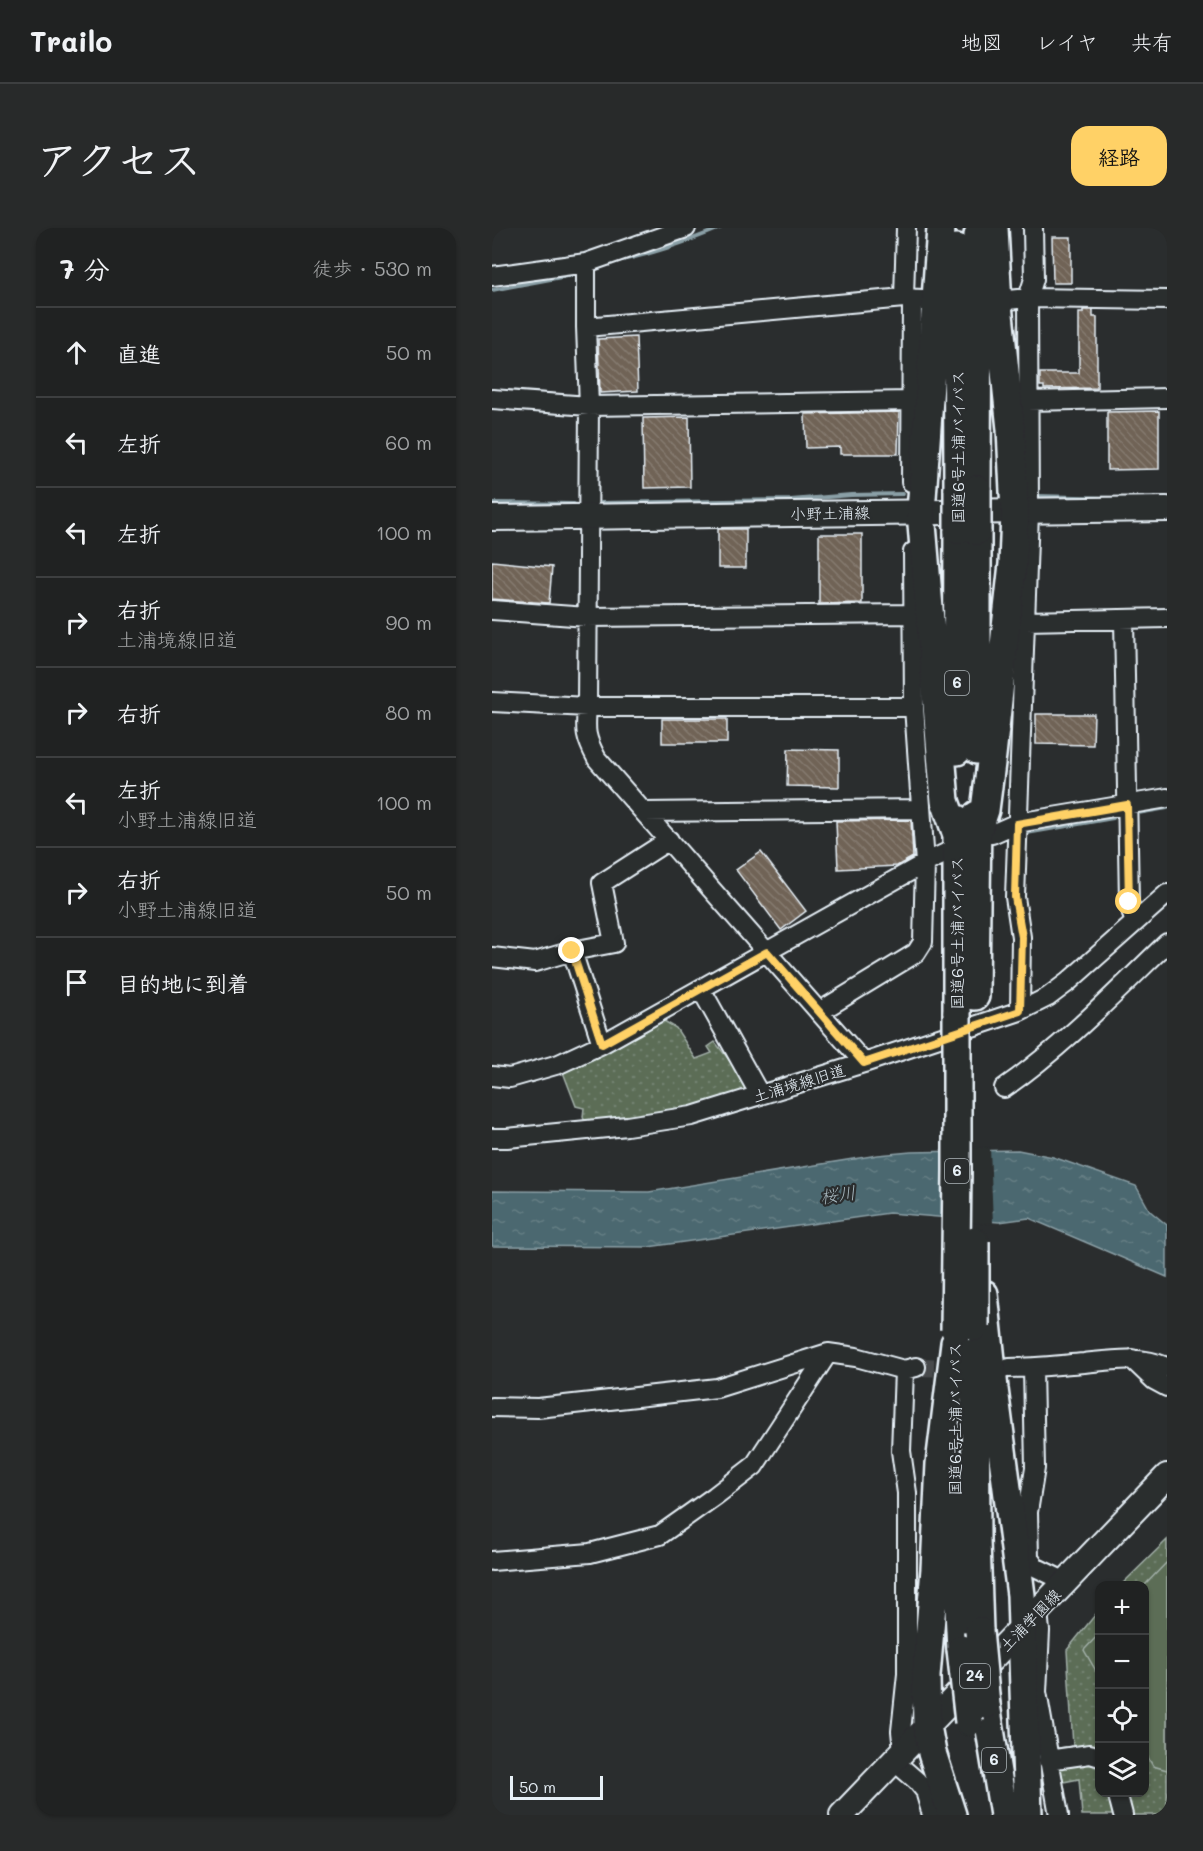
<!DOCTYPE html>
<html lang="ja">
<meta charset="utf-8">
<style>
:root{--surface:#202222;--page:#282a2a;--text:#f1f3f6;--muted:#a2a4a5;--line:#3d3f40;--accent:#ffd166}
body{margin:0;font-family:Mali,"Klee One",sans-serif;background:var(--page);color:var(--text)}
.controls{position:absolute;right:18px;bottom:18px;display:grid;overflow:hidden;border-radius:12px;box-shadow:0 2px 4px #0004}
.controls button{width:54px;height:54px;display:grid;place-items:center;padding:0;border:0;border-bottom:2px solid var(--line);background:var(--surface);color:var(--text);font:30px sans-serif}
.scale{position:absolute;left:18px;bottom:15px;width:93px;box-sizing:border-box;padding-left:6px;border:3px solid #e8f1f8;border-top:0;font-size:16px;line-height:21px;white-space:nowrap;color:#e8f1f8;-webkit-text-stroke:4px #2a2d2e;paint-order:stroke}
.stop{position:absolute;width:18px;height:18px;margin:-14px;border:4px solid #ffd166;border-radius:50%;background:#fff}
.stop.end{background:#ffd166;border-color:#fff;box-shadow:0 2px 6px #0008}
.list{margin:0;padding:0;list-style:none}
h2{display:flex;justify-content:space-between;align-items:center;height:78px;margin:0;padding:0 24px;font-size:26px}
h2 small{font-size:20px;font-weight:400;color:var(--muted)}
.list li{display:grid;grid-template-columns:39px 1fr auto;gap:18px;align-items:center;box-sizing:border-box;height:90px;padding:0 24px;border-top:2px solid var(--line)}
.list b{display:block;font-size:22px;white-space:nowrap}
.list p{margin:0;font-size:20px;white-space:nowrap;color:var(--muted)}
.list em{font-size:20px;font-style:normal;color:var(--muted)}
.icon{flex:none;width:33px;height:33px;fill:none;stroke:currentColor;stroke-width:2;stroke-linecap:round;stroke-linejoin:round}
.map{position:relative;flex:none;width:675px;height:1587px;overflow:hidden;border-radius:18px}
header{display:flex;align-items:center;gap:36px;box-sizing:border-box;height:84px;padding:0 30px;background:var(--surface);border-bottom:2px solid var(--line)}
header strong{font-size:28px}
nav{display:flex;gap:33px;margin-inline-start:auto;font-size:21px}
.intro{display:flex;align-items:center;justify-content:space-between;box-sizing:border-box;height:144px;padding:0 36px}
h1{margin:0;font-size:42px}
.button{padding:15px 27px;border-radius:18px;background:var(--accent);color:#111;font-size:21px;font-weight:700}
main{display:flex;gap:36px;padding:0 36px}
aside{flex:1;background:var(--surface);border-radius:18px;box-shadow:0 2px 4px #0004}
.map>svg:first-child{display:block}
.grass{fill:url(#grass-dots);stroke:#a2afa8;stroke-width:1.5}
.pitch{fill:#5b6d57;stroke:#a2afa8;stroke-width:1.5}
.water{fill:url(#water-ripples);stroke:#8a9fa6;stroke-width:1.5}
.pier{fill:#2a2d2e}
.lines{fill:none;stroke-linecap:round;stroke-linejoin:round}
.stream{stroke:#8a9fa6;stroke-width:4}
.building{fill:url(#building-back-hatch);stroke:#e8f1f8;stroke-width:1.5}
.minor-tunnel{stroke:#464a4c;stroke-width:18;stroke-dasharray:18 9;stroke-linecap:butt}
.minor-casing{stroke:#e8f1f8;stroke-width:22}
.major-casing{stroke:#e8f1f8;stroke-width:28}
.highway-casing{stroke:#e8f1f8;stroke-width:32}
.minor{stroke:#2a2d2e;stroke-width:18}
.major{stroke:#2a2d2e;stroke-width:24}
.highway{stroke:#2a2d2e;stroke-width:27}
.highway-bridge-casing{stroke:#e8f1f8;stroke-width:32;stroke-linecap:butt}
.highway-bridge{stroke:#2a2d2e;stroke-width:27}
.route{stroke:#ffd166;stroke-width:8}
.labels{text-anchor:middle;stroke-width:4.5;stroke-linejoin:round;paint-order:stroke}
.shield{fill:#2a2d2e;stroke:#afb6bb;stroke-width:1.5}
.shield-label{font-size:15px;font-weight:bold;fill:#e8f1f8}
.street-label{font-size:16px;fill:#e8f1f8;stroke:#2a2d2e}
.water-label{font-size:18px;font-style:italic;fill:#a9bac1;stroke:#2a2d2e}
</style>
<header>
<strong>Trailo</strong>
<nav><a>地図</a><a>レイヤ</a><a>共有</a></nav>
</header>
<div class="intro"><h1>アクセス</h1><a class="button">経路</a></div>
<main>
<aside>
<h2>7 分<small>徒歩 · 530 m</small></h2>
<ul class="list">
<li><svg class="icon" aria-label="ahead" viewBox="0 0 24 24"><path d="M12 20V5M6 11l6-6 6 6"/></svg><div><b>直進</b></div><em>50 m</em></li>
<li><svg class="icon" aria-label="left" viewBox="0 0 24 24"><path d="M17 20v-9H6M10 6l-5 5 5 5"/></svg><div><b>左折</b></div><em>60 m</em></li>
<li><svg class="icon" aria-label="left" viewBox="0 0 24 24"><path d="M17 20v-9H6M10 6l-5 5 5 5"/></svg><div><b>左折</b></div><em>100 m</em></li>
<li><svg class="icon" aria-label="right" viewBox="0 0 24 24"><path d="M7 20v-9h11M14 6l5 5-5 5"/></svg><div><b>右折</b><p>土浦境線旧道</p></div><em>90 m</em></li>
<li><svg class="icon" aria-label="right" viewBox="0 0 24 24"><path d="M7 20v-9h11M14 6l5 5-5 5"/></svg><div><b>右折</b></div><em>80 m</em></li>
<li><svg class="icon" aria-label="left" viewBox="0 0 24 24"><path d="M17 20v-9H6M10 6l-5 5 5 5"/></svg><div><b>左折</b><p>小野土浦線旧道</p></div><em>100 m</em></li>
<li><svg class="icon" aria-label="right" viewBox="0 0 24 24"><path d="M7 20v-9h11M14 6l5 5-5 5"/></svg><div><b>右折</b><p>小野土浦線旧道</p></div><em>50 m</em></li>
<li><svg class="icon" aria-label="arrive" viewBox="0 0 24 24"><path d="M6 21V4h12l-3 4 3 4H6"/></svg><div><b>目的地に到着</b></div></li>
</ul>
</aside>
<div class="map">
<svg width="675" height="1587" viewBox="0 0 675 1587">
<defs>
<pattern id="grass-dots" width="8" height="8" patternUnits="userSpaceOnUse" patternTransform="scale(1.5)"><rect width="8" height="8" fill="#5b6d57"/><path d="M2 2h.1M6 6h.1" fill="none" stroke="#738270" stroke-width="1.8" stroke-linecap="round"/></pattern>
<pattern id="water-ripples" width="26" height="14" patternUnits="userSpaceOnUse" patternTransform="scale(1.5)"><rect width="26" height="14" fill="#4b686f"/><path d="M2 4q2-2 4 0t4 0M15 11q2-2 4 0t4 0" fill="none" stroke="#657e84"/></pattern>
<pattern id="building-back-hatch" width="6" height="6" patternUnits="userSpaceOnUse" patternTransform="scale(1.5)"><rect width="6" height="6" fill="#706357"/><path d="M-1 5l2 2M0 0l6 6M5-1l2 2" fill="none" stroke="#847a70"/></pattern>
</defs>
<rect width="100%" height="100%" fill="#2a2d2e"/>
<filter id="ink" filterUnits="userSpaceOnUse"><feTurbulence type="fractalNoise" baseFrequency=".0167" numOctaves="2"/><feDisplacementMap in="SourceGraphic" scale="12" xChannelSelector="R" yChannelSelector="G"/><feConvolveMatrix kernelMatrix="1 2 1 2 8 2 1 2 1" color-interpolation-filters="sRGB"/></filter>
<g filter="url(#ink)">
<path class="grass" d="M172,793L184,800L204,831L220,825L216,819L223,814L264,866L199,884L94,897L91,889L92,880L84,878L69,839Z
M675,1312V1587H590L587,1551L566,1555L561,1521L581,1518L575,1422L607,1382L608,1564H652V1358L629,1357Z"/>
<path class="pitch" d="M675,1334V1542L661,1538L653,1524L652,1358Z
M607,1406V1448L592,1422Z"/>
<path class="water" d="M526,922L561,929L644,958L658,983L675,997V1049L537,990L507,994L397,985L156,1019L0,1018V963L157,964L386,927L419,924Z"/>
<path class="pier" d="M498,919L501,996L452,992L453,920Z"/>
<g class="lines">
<path class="stream" d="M125,33C160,26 195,14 228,0
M0,62L80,47
M545,268L622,270
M0,275L82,276
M108,275L299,272L359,267L411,266
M640,586L675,580
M529,606L621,590"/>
</g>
<path class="building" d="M560,9H579V55H561Z
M591,82H601V89H605V160L552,161V158H548V145H587V85H591Z
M144,109L146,163L108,165L106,111Z
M667,183V241L615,242V184Z
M407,184L406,226H348V219L314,220L313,186Z
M197,189L198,259L152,260L151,190Z
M226,301H254V340H226Z
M327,306H370V375L327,376Z
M0,333L60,339L57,375L0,371Z
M544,486H602L601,517L544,516Z
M170,491H235V515H170Z
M296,521L347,522V559L295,558Z
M419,592L421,629L405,638L346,641L344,593Z
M269,624L314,683L289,702L244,642Z"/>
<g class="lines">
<path class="minor-tunnel" d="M424,1139L470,1140"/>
<g class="minor-casing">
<path id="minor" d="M94,35V99L97,178L95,479C93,503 93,509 105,531L372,835
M0,48L94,35L194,0
M412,70L414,0
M516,72L536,70L675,72
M94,99L412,70L430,71
M0,171L97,178L419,173
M536,173L675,170
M419,254L420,70
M0,382L95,389L421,386
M632,391L637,674L642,693
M534,393L675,390
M0,474L95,479H422
M152,584L429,581
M500,606L525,595L675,570
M80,723L122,715L110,655L177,612
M0,729L43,734L80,723L110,816L433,635L454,625
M209,761L268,867
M528,783L529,709L523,669L537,284L536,70L542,51L541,0
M327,784L424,725L431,714L433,635L422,479L421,324
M0,848L18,850L67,836L110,816
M512,860C571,819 623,765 675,715
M0,910H15L135,898L200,888L372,835L528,783L556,769L576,754L675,666
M640,1131L662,1152L675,1159
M517,1140C542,1140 567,1137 592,1135C620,1132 648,1127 675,1139
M541,1140L543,1240L536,1284L537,1330L543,1339L574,1354
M0,1179L46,1180L225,1160L336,1125L364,1129L412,1142L424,1139
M0,1333L98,1325L168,1307L223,1268L262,1238L336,1125
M546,1383L548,1403L545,1464L567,1587
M411,1523L409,1503L415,1446V1265L409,1223L412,1142
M556,1532L598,1526L608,1529
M402,1533L425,1553L433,1563L440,1587
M625,1564L631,1587"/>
</g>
<g class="major-casing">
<path id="major" d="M0,290L675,281
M350,1587L675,1248"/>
</g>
<g class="highway-casing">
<path id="highway" d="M449,0L429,284L453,573L465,607
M465,20L466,262
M485,261L486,7
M485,522V303
M465,523L466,302
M486,603L493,582L500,527L521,336L523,284L519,201L506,77L502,0
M483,768L485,587
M465,785V591
M492,1066L502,1161L529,1367L536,1587
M483,1124L484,1312L487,1403
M464,1258V1322L469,1421
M494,1477L512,1587
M460,1587L440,1525L435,1498L434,1448L443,1341L448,1236L463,1115"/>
</g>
<use href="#minor" class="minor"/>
<use href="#major" class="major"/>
<use href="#highway" class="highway"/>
<g class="highway-bridge-casing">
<path id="highway-bridge" d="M485,261V303
M466,262V302
M483,1099V1013
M463,1102L465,942V785
M487,1403L494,1477
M469,1421L477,1494"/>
</g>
<use href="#highway-bridge" class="highway-bridge"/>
</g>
</g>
<g class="lines" filter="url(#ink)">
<path class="route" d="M80,723L110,816L275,724L372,835L528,783L530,709L523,669L525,596L635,577L637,674"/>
</g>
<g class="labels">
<g class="shield">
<rect x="453" y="443" width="24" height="24" rx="4.5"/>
<rect x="453" y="931" width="24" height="24" rx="4.5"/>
<rect x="468" y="1436" width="30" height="24" rx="4.5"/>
<rect x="490" y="1520" width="24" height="24" rx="4.5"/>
</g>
<g class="shield-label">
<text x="465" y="460">6</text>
<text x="465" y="948">6</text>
<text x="483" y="1453">24</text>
<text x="502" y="1537">6</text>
</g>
<g class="street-label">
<text transform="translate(466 219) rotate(-90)" y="6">国道6号土浦バイパス</text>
<text transform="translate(338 285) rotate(-1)" y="6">小野土浦線</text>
<text transform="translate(465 705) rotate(-90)" y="6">国道6号土浦バイパス</text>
<text transform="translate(307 855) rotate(-17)" y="6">土浦境線旧道</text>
<text transform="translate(463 1191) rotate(-90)" y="6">国道6号土浦バイパス</text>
<text transform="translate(538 1392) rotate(-46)" y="6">土浦学園線</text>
</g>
<g class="water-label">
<text transform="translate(346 967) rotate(-8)" y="6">桜川</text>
</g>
</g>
</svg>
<div class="controls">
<button>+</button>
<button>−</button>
<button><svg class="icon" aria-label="locate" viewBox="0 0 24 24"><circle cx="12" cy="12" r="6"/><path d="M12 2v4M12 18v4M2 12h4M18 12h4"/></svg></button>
<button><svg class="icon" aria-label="layers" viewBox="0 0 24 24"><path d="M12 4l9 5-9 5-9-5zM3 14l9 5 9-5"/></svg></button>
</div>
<div class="scale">50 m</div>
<div class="stop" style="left:637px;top:674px"></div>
<div class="stop end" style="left:80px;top:723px"></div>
</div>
</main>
